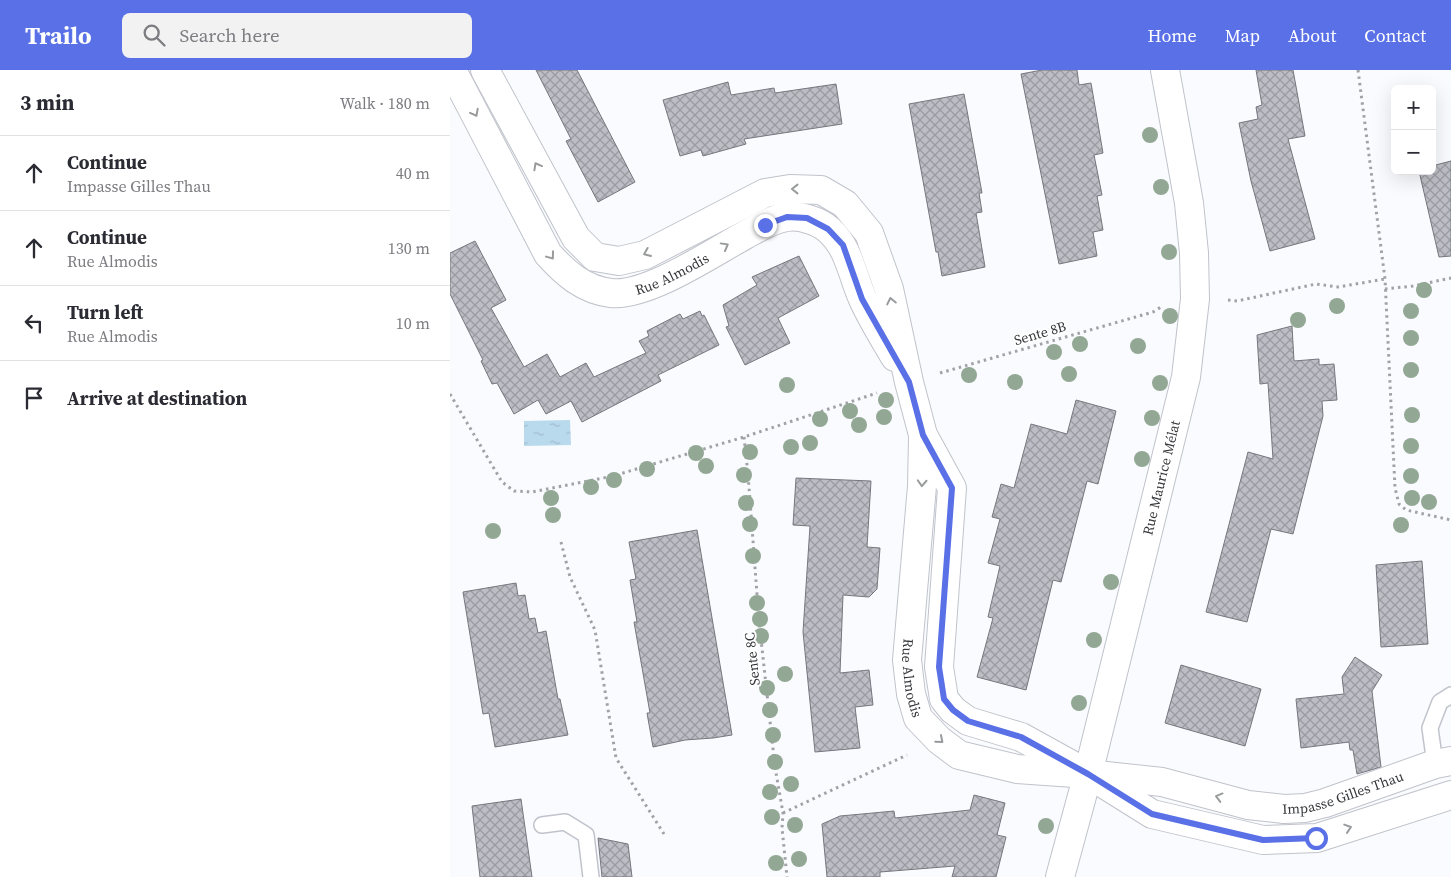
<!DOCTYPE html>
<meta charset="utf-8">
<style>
:root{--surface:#fff;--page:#f2f2f3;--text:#2b2b33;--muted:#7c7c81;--line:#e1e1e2;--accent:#5a70e7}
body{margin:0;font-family:"Source Serif 4",serif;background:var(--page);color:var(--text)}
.controls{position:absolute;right:15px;top:15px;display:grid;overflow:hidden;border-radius:8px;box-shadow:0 5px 20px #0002}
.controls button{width:45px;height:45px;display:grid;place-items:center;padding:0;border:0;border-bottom:1px solid var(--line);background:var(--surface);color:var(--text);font:25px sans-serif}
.stop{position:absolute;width:15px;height:15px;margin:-11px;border:4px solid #5a70e7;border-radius:50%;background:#fff}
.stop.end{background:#5a70e7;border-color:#fff;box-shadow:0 1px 5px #0008}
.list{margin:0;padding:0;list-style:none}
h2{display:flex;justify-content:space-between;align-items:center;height:65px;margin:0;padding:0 20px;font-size:21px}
h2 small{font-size:16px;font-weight:400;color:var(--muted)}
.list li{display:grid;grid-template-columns:32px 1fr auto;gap:15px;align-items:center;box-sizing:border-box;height:75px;padding:0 20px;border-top:1px solid var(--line)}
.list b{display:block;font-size:19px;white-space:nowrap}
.list p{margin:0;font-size:16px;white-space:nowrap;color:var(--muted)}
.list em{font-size:16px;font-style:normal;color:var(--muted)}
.icon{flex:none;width:28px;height:28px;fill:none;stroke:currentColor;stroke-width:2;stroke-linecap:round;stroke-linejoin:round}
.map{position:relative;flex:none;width:1001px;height:807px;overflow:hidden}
header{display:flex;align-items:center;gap:30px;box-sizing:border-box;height:70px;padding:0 25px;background:var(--accent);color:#fff}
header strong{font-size:24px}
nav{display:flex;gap:28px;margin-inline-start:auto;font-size:18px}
.search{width:350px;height:45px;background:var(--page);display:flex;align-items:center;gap:12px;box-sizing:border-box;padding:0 18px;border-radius:8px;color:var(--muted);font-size:19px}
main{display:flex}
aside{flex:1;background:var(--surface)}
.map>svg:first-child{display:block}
.water{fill:url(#water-ripples)}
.building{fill:url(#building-cross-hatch);stroke:#76767e}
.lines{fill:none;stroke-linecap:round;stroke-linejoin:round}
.service-casing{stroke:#c0c3cb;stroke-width:18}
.minor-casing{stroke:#c0c3cb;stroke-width:30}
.path{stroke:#a0a2a5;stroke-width:3;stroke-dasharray:2.5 4;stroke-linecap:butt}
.service{stroke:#fff;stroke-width:15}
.minor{stroke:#fff;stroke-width:28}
.tree{fill:#92a794}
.oneway{stroke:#9a9b9c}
.route{stroke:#5a70e7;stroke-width:6}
.labels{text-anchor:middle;stroke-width:4;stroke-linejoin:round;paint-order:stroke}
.street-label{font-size:14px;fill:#36373a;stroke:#fff}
</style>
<header>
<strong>Trailo</strong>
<div class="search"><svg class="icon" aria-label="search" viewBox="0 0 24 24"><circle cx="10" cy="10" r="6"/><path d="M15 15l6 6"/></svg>Search here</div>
<nav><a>Home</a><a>Map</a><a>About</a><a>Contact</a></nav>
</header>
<main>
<aside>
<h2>3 min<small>Walk · 180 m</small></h2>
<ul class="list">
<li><svg class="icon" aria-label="ahead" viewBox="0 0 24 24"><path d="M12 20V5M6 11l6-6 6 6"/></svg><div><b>Continue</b><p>Impasse Gilles Thau</p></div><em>40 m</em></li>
<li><svg class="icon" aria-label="ahead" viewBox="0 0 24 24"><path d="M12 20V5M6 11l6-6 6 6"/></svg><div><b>Continue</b><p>Rue Almodis</p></div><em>130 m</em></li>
<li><svg class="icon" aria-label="left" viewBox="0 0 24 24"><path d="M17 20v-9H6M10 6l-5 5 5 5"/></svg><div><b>Turn left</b><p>Rue Almodis</p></div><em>10 m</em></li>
<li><svg class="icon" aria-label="arrive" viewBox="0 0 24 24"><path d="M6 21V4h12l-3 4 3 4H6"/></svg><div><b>Arrive at destination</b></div></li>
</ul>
</aside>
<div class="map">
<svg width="1001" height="807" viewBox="0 0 1001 807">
<defs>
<pattern id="water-ripples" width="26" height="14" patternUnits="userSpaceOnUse" patternTransform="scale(1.25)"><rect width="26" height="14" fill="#b9d9ed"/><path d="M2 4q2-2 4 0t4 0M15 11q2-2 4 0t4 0" fill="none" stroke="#a0bbcc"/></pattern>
<pattern id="building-cross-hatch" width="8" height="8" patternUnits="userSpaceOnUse" patternTransform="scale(1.25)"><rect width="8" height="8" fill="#bdbdc5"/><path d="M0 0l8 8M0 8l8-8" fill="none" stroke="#9a9aa1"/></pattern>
</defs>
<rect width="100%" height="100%" fill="#f9fbfe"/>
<path class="water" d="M120,350L121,375L74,376V351Z"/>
<path class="building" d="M86,0H127L185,112L148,132L116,71L121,69Z
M592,0H627L629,15L641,13L653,83L644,85L652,125L647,126L653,160L643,162L647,186L609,194L571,4Z
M806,0H843L855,66L838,69L865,169L820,181L801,111L789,53L808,49L806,37L812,35Z
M278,12L281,25L324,18L325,23L386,14L392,54L294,69L296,74L253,86L251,80L230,86L213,30Z
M514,24L532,123H529L532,142L526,143L535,197L492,206L488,182H486L459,34Z
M1001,91V186L989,187L969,101H982V96Z
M25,171L56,230L41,238L74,297L97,284L110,307L136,293L144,307L196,283L189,271L199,266L197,261L230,244L233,249L250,241L252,246L254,245L269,275L208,305L211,311L132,352L121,331L96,344L88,330L64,344L47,313L42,314L31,291L33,290L0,224V183Z
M349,186L369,226L328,248L340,273L295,295L276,257L279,256L273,235L307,215L302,207Z
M842,256L844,291L869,289V295L884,294L887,330L872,331L873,346L843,464L821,459L797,552L756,542L798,382L823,389L818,313L810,314L807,265Z
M626,330L666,341L648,414L637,411L611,512L603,510L576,620L527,607L543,548L538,547L550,496L538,493L550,449L542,447L551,414L564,418L581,354L617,364Z
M346,408L421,411L417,477L430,478L427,519L419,527L393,525L390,603L419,600L423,635L405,637L410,678L365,682L353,562L360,456L343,455Z
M247,460L282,665L263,668L235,670L203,677L197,643H200L184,552H187L180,510L186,509L179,472Z
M972,491L978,574L931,577L926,495Z
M66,513L68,526L75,525L79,549L85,548L88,563L96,561L108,629H110L118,665L45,677L39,643L33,644L13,522Z
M905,587L932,605L922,621L931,697L907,704L903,680H900L899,672L851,678L846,629L894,624L892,607Z
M731,595L811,619L795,676L715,653Z
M524,725L555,733L547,765L556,767L546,807H502L505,796L430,802V807H377L372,754L390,746L423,743L444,741L445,748L520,740Z
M71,729L82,807H30L22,736Z
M148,768L178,774L182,807H152Z"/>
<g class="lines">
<g class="service-casing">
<path id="service" d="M985,694L980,658L990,632L1001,625
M92,755L115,752L136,765L141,807"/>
</g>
<g class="minor-casing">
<g id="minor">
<path id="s1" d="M2,0L98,184C115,203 134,220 161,223C197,227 262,183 295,165C308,158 322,149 337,147C350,145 369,151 379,160C399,178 402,204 412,227C421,248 434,268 445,287"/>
<path d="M35,0L126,168L145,187L169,191L195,185L315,123L340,119L371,120L395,134L419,163L439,219L459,312L473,365L502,418L489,597L494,629L503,640L518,651L571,667L638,704L702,744L813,770L867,768L1001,725"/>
<path id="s2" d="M473,367L472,416L457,590L461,624L468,648L489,670L509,685L567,699L638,704L712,712L798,735L834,739L855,738L875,733L985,694L1001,691"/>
<path id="s3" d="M610,807L638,704L736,307L745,229L744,183L739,133L715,0"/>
</g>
</g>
<path class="path" d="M908,0L935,209L945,418L949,434L956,440L1001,450
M935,219L963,216L1001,208
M778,230L787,231L866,214L888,217L935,209
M490,303L703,242L711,237
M0,324L52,412L64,421L82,422L163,406L294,367L427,323
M294,367L298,404L309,551L325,697L333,743L332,758L337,807
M111,472L120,507L145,560L166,688L214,764
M333,743L457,685"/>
<use href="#service" class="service"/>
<use href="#minor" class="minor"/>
</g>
<g class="tree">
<circle cx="700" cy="65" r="8"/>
<circle cx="711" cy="117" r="8"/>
<circle cx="719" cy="182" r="8"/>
<circle cx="974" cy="220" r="8"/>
<circle cx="887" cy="236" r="8"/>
<circle cx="961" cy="241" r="8"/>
<circle cx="720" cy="246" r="8"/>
<circle cx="848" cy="250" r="8"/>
<circle cx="961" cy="268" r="8"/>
<circle cx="630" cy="274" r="8"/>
<circle cx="688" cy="276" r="8"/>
<circle cx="604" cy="282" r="8"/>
<circle cx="961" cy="300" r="8"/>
<circle cx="619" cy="304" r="8"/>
<circle cx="519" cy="305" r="8"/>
<circle cx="565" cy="312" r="8"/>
<circle cx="710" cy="313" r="8"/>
<circle cx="337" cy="315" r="8"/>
<circle cx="436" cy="330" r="8"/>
<circle cx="400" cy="341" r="8"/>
<circle cx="962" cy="345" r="8"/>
<circle cx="434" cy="347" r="8"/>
<circle cx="702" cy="348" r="8"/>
<circle cx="370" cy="349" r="8"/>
<circle cx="409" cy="355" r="8"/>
<circle cx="360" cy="373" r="8"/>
<circle cx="961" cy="376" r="8"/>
<circle cx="341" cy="377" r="8"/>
<circle cx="300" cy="382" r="8"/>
<circle cx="246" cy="383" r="8"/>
<circle cx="692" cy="389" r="8"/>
<circle cx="256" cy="396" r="8"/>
<circle cx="197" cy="399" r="8"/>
<circle cx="294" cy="405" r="8"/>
<circle cx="961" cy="406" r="8"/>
<circle cx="164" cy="410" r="8"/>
<circle cx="141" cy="417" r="8"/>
<circle cx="101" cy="428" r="8"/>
<circle cx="962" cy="428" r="8"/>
<circle cx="979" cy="432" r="8"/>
<circle cx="296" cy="433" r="8"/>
<circle cx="103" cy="445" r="8"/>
<circle cx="300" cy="454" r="8"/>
<circle cx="951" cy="455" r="8"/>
<circle cx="43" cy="461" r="8"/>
<circle cx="303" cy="486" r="8"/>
<circle cx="661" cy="512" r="8"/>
<circle cx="307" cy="533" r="8"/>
<circle cx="310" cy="549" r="8"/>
<circle cx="311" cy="566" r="8"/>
<circle cx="644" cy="570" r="8"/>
<circle cx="335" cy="604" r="8"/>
<circle cx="317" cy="618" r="8"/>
<circle cx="629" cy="633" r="8"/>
<circle cx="320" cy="640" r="8"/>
<circle cx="323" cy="665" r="8"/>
<circle cx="325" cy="692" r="8"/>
<circle cx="341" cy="714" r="8"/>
<circle cx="320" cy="722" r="8"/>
<circle cx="322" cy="747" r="8"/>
<circle cx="345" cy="755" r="8"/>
<circle cx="596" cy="756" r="8"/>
<circle cx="349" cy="789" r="8"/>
<circle cx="326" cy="793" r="8"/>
</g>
<defs><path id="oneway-chevron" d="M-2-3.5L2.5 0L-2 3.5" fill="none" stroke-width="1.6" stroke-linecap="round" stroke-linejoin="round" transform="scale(1.25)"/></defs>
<g class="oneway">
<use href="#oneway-chevron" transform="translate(25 43) rotate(62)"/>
<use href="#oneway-chevron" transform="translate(87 96) rotate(-119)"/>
<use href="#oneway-chevron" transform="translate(345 119) rotate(180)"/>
<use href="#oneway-chevron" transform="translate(275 176) rotate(-29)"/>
<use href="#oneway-chevron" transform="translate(197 183) rotate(157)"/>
<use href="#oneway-chevron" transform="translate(101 186) rotate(53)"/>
<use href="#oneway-chevron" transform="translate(441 231) rotate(-102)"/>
<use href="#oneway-chevron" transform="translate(472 413) rotate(93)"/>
<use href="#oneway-chevron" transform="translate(490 670) rotate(41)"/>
<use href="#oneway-chevron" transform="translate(769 727) rotate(-165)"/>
<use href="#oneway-chevron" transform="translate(898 758) rotate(-18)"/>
</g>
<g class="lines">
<path class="route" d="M315,155L337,147L357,148L378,159L393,175L412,229L459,312L473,365L502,418L489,597L494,629L503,640L518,651L571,667L638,704L702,744L813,770L866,768"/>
</g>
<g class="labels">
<g class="street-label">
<text dy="5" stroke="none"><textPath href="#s1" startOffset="348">Rue Almodis</textPath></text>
<text transform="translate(590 263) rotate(-16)" y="5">Sente 8B</text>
<text dy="5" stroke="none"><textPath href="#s3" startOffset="412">Rue Maurice Mélat</textPath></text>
<text transform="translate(302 589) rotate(-96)" y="5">Sente 8C</text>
<text dy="5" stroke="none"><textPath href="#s2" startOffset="242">Rue Almodis</textPath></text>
<text dy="5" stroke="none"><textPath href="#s2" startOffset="730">Impasse Gilles Thau</textPath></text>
</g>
</g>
</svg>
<div class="controls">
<button>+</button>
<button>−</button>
</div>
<div class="stop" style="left:866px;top:768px"></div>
<div class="stop end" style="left:315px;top:155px"></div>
</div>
</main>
